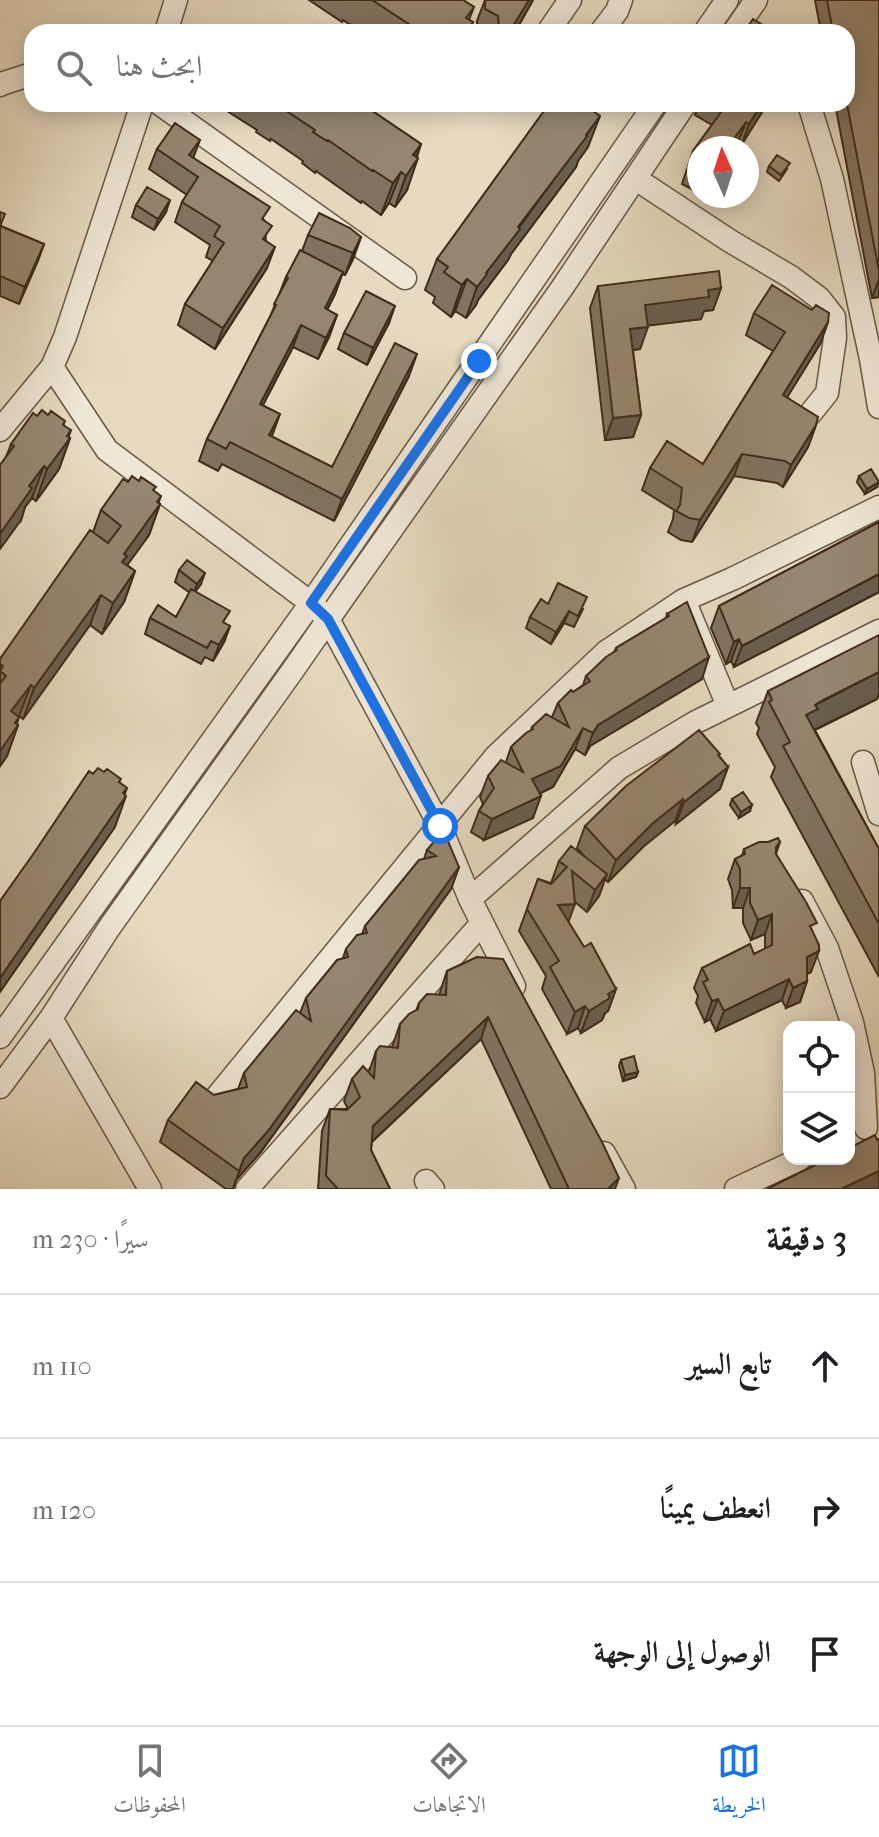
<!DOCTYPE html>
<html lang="ar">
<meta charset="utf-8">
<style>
:root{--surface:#fff;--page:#f6f6f6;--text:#202124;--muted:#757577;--line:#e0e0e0;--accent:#1a73e8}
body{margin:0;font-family:"IM FELL French Canon",Amiri,serif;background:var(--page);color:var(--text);direction:rtl}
.controls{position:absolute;right:24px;bottom:24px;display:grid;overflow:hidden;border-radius:16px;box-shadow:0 4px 20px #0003}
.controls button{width:72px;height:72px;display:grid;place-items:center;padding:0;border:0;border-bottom:2px solid var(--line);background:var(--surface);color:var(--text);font:40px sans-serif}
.compass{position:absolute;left:687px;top:136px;width:72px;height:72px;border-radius:50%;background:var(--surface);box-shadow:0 4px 20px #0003;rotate:357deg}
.stop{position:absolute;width:24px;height:24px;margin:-18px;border:6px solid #1a73e8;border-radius:50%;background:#fff}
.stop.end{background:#1a73e8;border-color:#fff;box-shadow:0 2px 8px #0008}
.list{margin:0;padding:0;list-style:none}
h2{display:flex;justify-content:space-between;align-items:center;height:104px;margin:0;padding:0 32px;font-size:34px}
h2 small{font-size:26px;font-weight:400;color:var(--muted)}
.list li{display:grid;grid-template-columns:52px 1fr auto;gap:24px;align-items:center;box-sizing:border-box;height:144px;padding:0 32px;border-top:2px solid var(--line)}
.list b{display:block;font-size:30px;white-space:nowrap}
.list em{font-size:26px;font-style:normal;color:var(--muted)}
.icon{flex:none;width:44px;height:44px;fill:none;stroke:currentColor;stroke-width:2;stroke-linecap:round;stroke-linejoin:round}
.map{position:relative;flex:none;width:879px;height:1189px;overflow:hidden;direction:ltr}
.search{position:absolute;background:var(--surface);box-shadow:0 4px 20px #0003;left:24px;right:24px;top:24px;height:88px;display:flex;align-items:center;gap:20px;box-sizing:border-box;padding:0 28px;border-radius:24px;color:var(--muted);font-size:30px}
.sheet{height:536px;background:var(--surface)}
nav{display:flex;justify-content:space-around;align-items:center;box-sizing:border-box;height:112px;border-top:2px solid var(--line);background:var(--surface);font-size:22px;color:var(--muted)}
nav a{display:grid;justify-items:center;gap:4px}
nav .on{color:var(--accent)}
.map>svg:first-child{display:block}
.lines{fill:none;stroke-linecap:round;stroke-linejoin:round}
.minor-casing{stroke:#695744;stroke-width:25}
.minor{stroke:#efe7d6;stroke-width:22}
.wall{fill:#817360;stroke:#3f2b1a;stroke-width:2}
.shaded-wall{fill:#695e4e;stroke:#3f2b1a;stroke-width:2}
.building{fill:#968670;stroke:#3f2b1a;stroke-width:2}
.route{stroke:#1a73e8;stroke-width:10}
</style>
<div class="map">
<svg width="879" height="1189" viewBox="0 0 879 1189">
<rect width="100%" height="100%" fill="#e6dac0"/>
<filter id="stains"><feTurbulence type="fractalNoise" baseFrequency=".0025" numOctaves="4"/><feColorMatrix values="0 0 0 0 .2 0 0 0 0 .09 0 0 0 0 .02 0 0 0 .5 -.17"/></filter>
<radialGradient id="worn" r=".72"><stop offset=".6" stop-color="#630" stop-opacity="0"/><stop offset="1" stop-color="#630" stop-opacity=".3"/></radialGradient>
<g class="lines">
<g class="minor-casing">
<path id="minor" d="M166,32L176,0
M548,32L570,0
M601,32L617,11L621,0
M705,32L727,0
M734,32L756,0
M0,85L4,83L32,74
M142,104L65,337L52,367L107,450L311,603L328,619L440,826L470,899L514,986
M160,104L405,278
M809,104L832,179L871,359L879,357
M636,179L730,241L791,277L819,298L834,317L835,338L827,393L810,414
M871,359L879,407
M0,430L52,367
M728,706L684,600L732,579L879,507
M863,762L879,814
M470,899L619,768L696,722L879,631
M802,901L827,948L852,1022L863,1073L866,1128
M51,1018L150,1189
M0,1037L311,603L655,104
M0,1087L51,1018L109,928L293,670L341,601L562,288L685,104
M215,1099L496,756L606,652L684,600
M604,1153L624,1189
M426,1181L433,1189
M247,1189L482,923
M736,1189L800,1159"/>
</g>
<use href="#minor" class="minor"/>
</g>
<path class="wall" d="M309,0H463L474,7L469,20L473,22L469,32H361L343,20L342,22Z
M485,0H533L515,32H480L477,31V21Z
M815,0H879V297L872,298L835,104H847V32H821Z
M216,104H362L421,144L407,190L395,207L389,203L381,215L362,201L361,203L316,171L315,173L302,163L303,161L271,139L270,141L256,132L257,130Z
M592,104L590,109L588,147L578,161L576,167L511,254L508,260L478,300L476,305L466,318L455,311L451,317L433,303L435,297L425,290L437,259Z
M699,104H767L742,144L738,142L734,148H699V193L682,184L693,151L712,125L695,115Z
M157,149L193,158L265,221L267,268L215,349L178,325L185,304L213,261L206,257L210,245L175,222L182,202L187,195L149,169Z
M769,166L787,169L779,181L767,172Z
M136,205L166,212L154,230L132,217Z
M0,212L1,226L44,244L19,304L0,296Z
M308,235L361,237L353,259L345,275L342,274L335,294L327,310L337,315L329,337L318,359L293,347L263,405L272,437L332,467L409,376L334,521L222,464L218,471L199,461L207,439L270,317L286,277L302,251Z
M598,286L721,288L713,310L704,311L701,319L648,325L640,349L633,350L641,415L633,437L605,440L590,308Z
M754,313L828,322L820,344L787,397L816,425L808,447L783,487L777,483L734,476L692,542L681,540L668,532L673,519L674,510L642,490L650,468L703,464L773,351L746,335Z
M389,323L367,365L338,349L344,333Z
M37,416L64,425L68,437L70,438L59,469L36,501L32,498L25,507L21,520L6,457L11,444Z
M859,476L877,487L865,494L857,482Z
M128,482L154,491L159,503L160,504L149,535L127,565L135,571L124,602L102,634L90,625L23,719L19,716L17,724L18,725L7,756L0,766V659L93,532L101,510Z
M879,522V592L734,667L731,661L726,664L711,628L719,606Z
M179,570L201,584L195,591L225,624L230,626L224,642L213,661L205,657L201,664L145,634L150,618L176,617L190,593L175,582Z
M548,604L583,609L574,627L564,623L551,644L526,628L530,617Z
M667,614L702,679L590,746L585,755L575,749L553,787L539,794L533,818L484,840L471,832L479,811L483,804L480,797L488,776L506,762L511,747L531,731L532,727L552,717L558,703L583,685L586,676L614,652L616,648L666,618Z
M768,691L879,693L877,699L815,730L879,849V977L771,777L775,767L757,734L759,728L756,723Z
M719,756L728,767L720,789L676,824L675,821L644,846L608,882L605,879L599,896L587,912L575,902L568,921L584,947L616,989L608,1011L605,1013L602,1020L581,1033L578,1028L567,1034L542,989L546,976L519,931L538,879L551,883L559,861L586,858L577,848L585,826Z
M732,799L750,811L739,818L730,805Z
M780,842L776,854L813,933L811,972L807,974V981L800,1002L786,1008L782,1000L716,1031L710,1019L705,1022L696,1003L698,996L694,988L702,968L754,954L765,949V934L751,940L743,923V908H733L732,890L728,879L735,859L742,856L744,849Z
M427,850L459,867L451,889L260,1153L236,1180L233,1189H226L160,1142L168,1120L214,1095L238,1089L244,1073L300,1013L306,998L343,958L346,949L362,934L365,926L424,859Z
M477,957L615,1189H551L481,1039L372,1142L371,1150L390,1189H318L322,1131L330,1109H348L344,1101L352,1079L369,1072L376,1051L392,1047L400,1024L416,1011L419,1003L439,995L447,971Z
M621,1060L638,1072L636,1077L623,1081L619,1066Z"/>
<path class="shaded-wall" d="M529,0H533L515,32H497L499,27Z
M762,104H767L742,144L749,124Z
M600,116L588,147L578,161L576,167L511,254L508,260L478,300L476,305L466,318L477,287L486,273Z
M746,122L738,142L734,148H727Z
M200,140L192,161L189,155Z
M421,144L412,167L418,158L407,190L395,207L413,155Z
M401,172L389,203L381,215L393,183Z
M170,200L166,212L154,230L158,219Z
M361,237L353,259L345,275L353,253Z
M44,244L38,261L19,304L25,287Z
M275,247L267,268L215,349L223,328Z
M343,272L335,294L317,330L325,308Z
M467,279L455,311L451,317L462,285Z
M879,279V297L872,298Z
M721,288L713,310L704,311L701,319L637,327L645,305L708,290Z
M395,306L389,323L367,365L373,348Z
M337,315L329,337L318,359L326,338Z
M828,322L820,344L775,417L783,395Z
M301,325L293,347L252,426L260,404Z
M648,327L640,349L622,351L630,329Z
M417,354L409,376L334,521L342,499Z
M280,414L272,436L261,457L269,435Z
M641,415L633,437L605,440L613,418Z
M816,425L808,447L783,487L791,465Z
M71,430L66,444L70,438L59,469L36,501L47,469Z
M742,454L734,476L692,542L700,520Z
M44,466L32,498L25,507L21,520L0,549V534L29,486Z
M879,482L877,487L865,494L867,489Z
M161,496L156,510L160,504L149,535L120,575L124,554Z
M135,571L124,602L102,634L113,603Z
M205,573L201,584L193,595L197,584Z
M879,574V592L734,667L742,646Z
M101,595L90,625L23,719L34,688Z
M569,611L564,623L551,644L556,632Z
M230,626L224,642L213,661L219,645Z
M739,639L731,661L726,664L734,642Z
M709,657L702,679L590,746L585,755L593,733L598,725Z
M879,672V693L877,699L812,731L806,715L815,705Z
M31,685L19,716L0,742L11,711Z
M19,717L14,730L18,725L7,756L0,766V751Z
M583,728L575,749L553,787L525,800L532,779Z
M728,767L720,789L676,824L684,802Z
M127,788L122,802L126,796L115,827L0,992V978Z
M541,796L533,818L484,840L492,819Z
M683,799L675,821L644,846L608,882L616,860L652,824Z
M752,805L750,811L739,818L741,812Z
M459,867L451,889L260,1153L236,1180L233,1189L244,1158Z
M607,874L599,896L587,912L595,890Z
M740,888H750L743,908H733Z
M575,904L567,926L558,905Z
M772,914L765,934L751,940L758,920Z
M819,951L811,972L799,977L807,957Z
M789,979L782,1000L716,1031L724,1011Z
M807,981L800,1002L786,1008L793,988Z
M616,989L608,1011L605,1013L602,1020L581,1033L589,1011L608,994Z
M718,999L710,1019L705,1022L712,1001Z
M585,1006L578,1028L567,1034L575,1012Z
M488,1017L481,1039L365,1148L373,1126Z
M638,1072L636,1077L623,1081L625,1075Z
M879,1171V1189H841Z
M619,1178L615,1189H608Z"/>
<path class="building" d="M372,0H463L474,7L466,18L473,22L466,32H421Z
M485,0H529L513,26L499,27L498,16L485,9Z
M827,0H879V271L847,104V32H833Z
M753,19L774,32H744Z
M249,27L256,32H246Z
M273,104H362L421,144L413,155L418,158L406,176L401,172L393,183L373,170L372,171L328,140L327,141L313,132L315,130L282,108L281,109Z
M549,104H591L589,108L600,116L586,135L587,136L518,227L520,229L486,273L487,274L477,287L467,279L462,285L444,272L448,267L437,259Z
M718,104H762L749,124L746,122L727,148H699V169L690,163L695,153L693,151L724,108Z
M175,123L200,140L189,155L270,207L262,219L272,226L263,239L275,247L223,328L185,304L224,243L214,236L220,226L182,202L198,177L157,149Z
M777,155L790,163L781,175L769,166Z
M147,187L170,200L158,219L136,205Z
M0,212L5,214L0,226L44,244L25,287L0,276Z
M319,213L350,228L361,237L353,253L308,235Z
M300,250L343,272L325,308L337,315L326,338L301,325L260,404L280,414L269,435L332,467L395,343L417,354L342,499L230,442L226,449L207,439L276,305L274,304L288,278L286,277Z
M719,271L721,288L708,290L709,297L645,305L648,327L630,329L641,415L613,418L598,286Z
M772,285L812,310L816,305L829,313L828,322L783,395L818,417L816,425L791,465L785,461L742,454L700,520L689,518L676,511L680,505L682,488L650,468L667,441L703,464L785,332L754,313Z
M366,291L395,306L373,348L344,333Z
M42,410L48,415L51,411L65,421L63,425L71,430L67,436L70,438L47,469L44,466L29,486L32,488L0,534V465L14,446L11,444L33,413L37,416Z
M871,469L879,482L867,489L859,476Z
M132,476L139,481L141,477L156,487L153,490L161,496L157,502L160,504L124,554L127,556L122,562L135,571L113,603L101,595L34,688L31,685L11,711L19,717L15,723L18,725L0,751V684L6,676L0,671L3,666L0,664V659L90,530L108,543L121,526L101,510L123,479L128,482Z
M879,522V574L742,646L739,639L734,642L719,606Z
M187,560L205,573L197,584L179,570Z
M558,583L587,597L578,616L569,611L556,632L530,617L541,599L548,604Z
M191,589L230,611L223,622L230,626L219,645L211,641L207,648L150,618L158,605L176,617Z
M687,602L709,657L598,725L593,733L583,728L561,766L532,779L541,796L492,819L479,811L494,788L488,776L501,760L523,772L511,747L514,744L526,733L533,729L532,727L546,714L569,727L558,703L571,690L573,692L590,681L586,676L606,657L617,650L616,648L669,616L667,614Z
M879,635V672L823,700L815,705L818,709L806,715L879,849V924L783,746L790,742L769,702L772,700L768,691Z
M699,730L720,754L718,755L728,767L684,802L683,799L652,824L616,860L585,826L626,786Z
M98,768L104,772L107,769L121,779L119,782L127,788L123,793L126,796L0,978V901L34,853L89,771L93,774Z
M743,792L752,805L741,812L732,799Z
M440,834L447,839L459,867L268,1131L244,1158L239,1171L168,1120L196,1082L214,1095L247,1087L244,1073L296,1010L311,1021L306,998L337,960L348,957L346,949L357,935L367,933L365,926L419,860L436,856L427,850Z
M778,838L780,842L776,847V854L806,902L817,923L810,926L819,945V951L807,957V981L793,988L789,979L724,1011L718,999L712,1001L703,982L708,980L702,968L750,944L754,954L772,945V914L758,920L750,903V888H740V869L735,859L745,854L744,849L759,842H768Z
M571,846L607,874L595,890L572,871L575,904L558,905L584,947L591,943L616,989L608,994L610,998L589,1011L585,1006L575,1012L550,967L559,961L527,909L538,879L551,884L567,867L559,861Z
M477,957L503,959L602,1142L619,1178L608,1189H569L488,1017L373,1126L371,1150L390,1189H338L326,1176L330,1109L347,1110L360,1097L352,1079L363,1066L374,1078L376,1051L380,1046L398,1048L400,1024L409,1014L418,1009L419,1003L427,994L446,995L447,971Z
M634,1056L638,1072L625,1075L621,1060Z
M875,1135L877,1140L879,1139V1171L841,1189H767L827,1159H849V1148Z"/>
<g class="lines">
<path class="route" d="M440,826L328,619L311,603L479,361"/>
</g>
<rect width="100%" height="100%" filter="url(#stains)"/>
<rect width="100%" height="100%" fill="url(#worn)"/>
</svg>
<div class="controls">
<button><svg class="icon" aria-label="locate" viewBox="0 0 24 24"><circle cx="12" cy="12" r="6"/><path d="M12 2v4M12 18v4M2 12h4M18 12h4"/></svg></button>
<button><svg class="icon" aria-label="layers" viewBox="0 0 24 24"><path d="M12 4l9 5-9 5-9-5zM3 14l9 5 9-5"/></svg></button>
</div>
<svg class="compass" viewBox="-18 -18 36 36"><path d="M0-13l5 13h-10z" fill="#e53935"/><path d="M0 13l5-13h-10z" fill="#757577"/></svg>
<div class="stop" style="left:440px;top:826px"></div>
<div class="stop end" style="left:479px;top:361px"></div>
<div class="search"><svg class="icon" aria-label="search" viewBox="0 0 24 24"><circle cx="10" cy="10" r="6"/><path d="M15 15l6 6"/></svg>ابحث هنا</div>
</div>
<section class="sheet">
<h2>3 دقيقة<small>سيرًا · 230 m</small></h2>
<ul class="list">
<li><svg class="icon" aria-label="ahead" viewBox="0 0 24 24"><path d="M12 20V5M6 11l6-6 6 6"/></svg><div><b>تابع السير</b></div><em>110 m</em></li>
<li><svg class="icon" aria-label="right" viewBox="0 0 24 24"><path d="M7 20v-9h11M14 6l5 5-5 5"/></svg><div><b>انعطف يمينًا</b></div><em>120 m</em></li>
<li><svg class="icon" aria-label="arrive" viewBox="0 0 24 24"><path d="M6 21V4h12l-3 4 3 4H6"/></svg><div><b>الوصول إلى الوجهة</b></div></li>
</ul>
</section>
<nav>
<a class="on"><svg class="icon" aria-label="map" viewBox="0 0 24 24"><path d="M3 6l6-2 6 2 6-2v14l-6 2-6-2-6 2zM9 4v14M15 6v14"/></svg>الخريطة</a>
<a><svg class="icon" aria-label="directions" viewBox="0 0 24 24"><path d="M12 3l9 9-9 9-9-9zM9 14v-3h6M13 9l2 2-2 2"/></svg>الاتجاهات</a>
<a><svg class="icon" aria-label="saved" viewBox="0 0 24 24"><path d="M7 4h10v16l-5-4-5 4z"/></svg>المحفوظات</a>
</nav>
